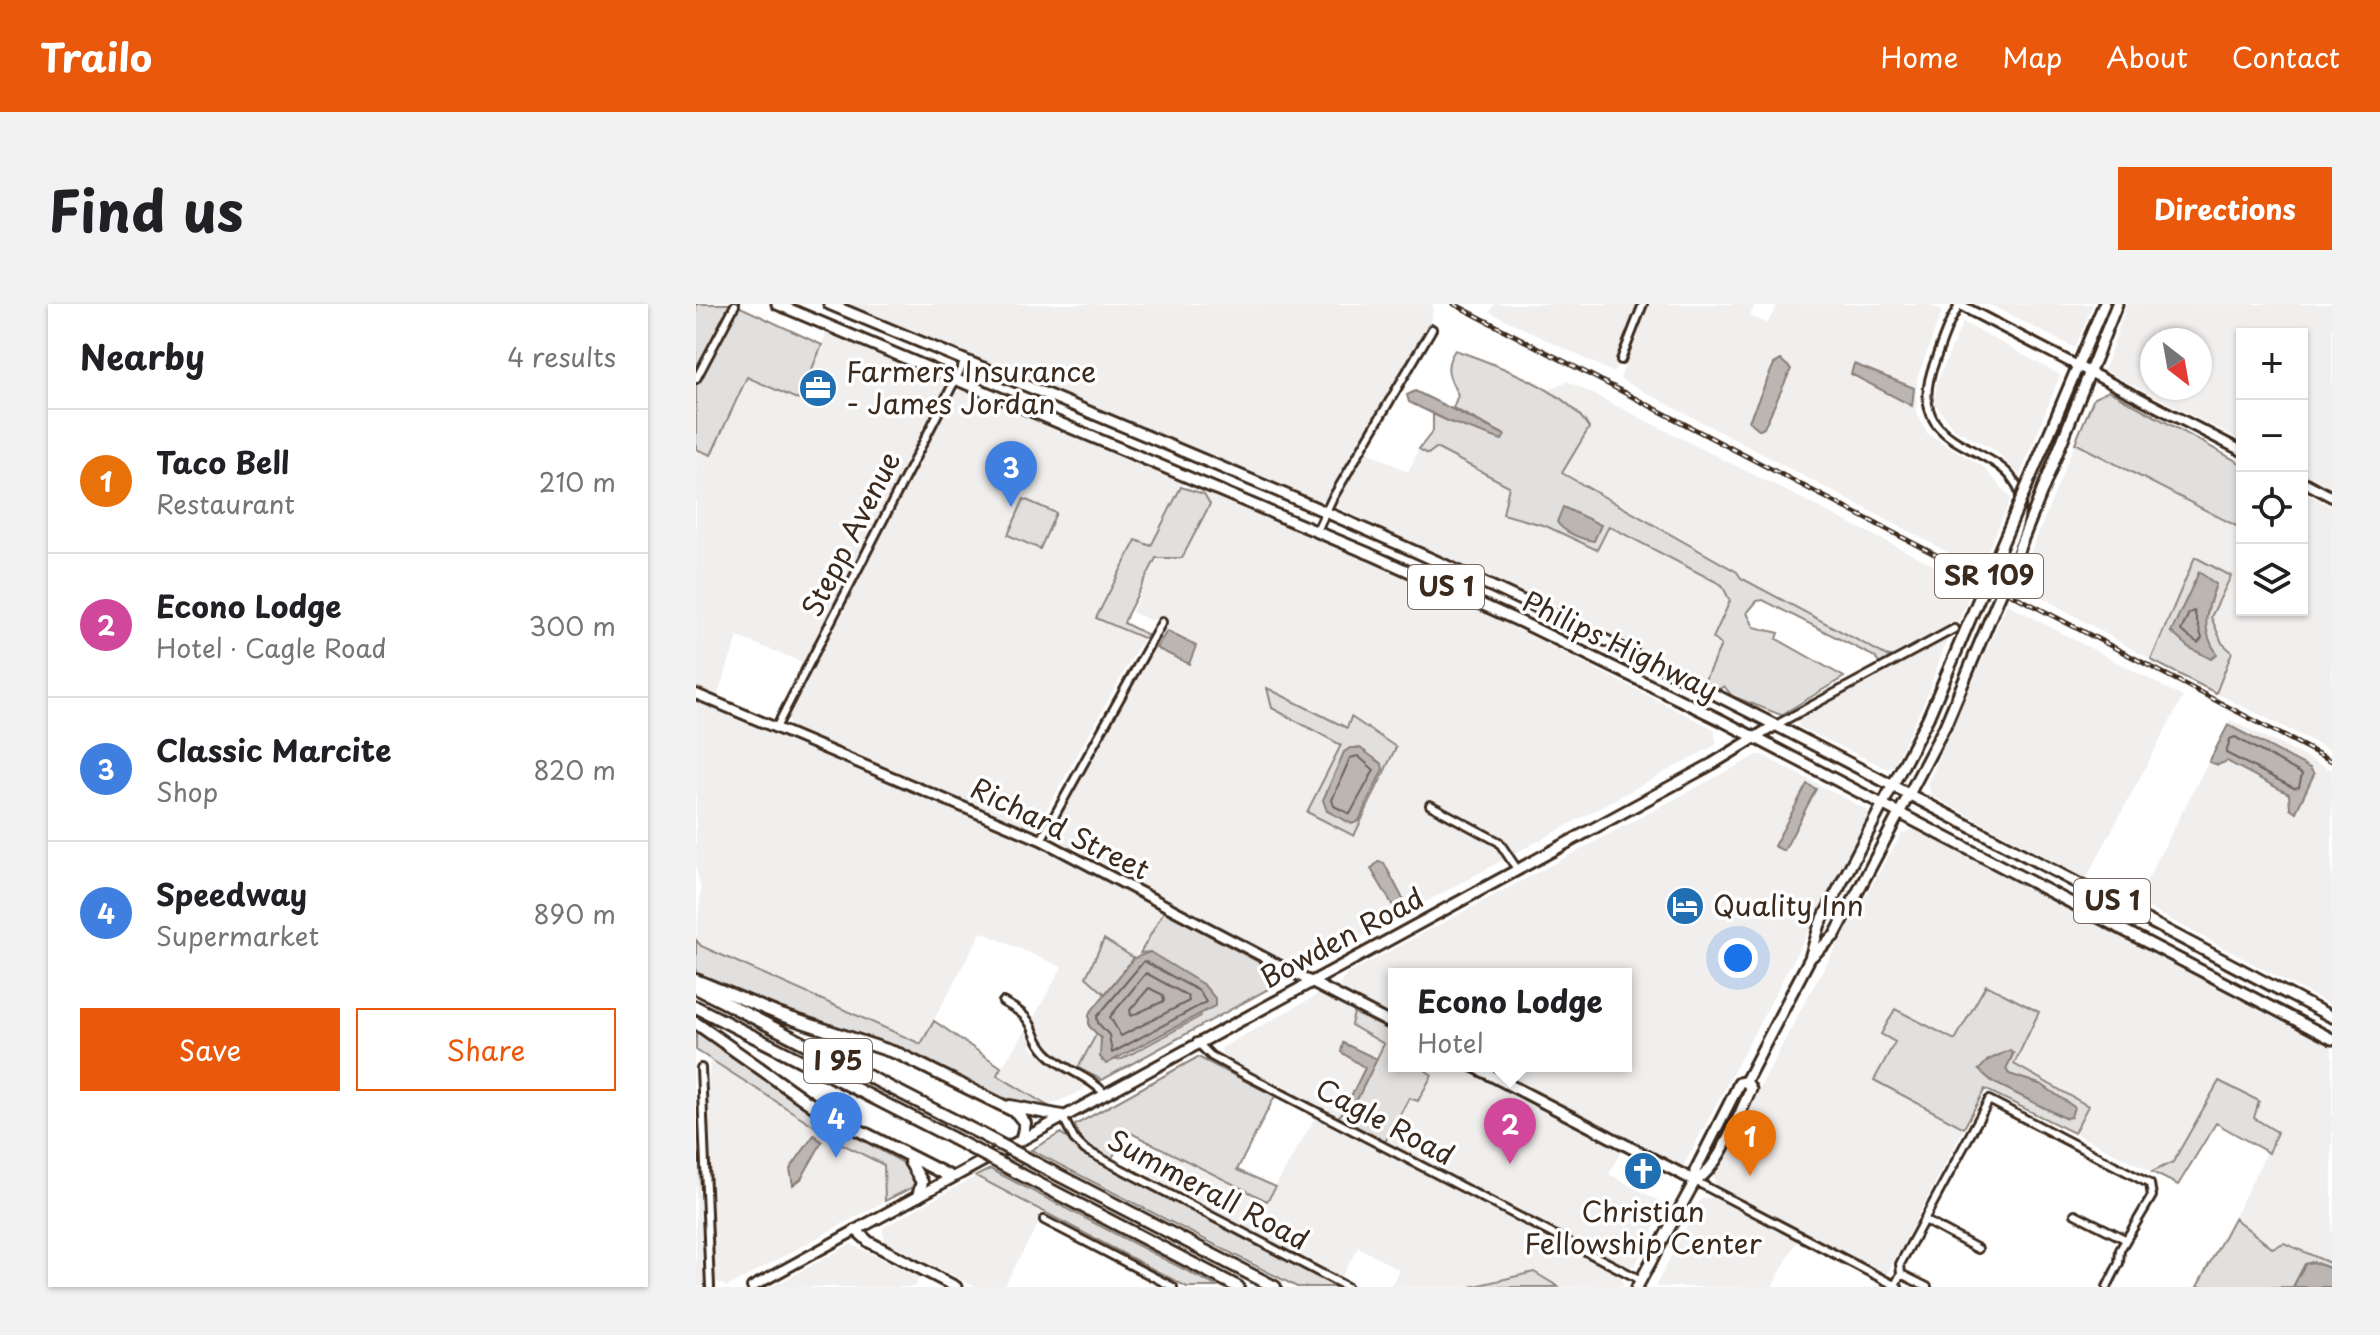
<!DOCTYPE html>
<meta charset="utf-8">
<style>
:root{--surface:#fff;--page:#f2f2f2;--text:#202124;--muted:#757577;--line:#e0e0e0;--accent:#ea580c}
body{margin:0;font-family:"Playpen Sans",sans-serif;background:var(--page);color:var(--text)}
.controls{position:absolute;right:24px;top:24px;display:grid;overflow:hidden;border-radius:0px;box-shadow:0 2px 6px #0004}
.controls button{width:72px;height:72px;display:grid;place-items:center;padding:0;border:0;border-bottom:2px solid var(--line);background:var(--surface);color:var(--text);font:40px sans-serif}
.compass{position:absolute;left:1444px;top:24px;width:72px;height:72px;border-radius:50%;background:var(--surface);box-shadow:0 2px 6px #0004;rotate:149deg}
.you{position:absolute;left:1042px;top:654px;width:28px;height:28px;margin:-20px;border:6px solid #fff;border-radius:50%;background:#1a73e8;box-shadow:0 0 0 12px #1a73e833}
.badge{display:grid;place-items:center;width:52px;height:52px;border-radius:50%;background:var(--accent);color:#fff;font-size:26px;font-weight:700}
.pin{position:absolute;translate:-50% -66px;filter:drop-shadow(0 2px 4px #0008)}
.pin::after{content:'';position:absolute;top:42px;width:28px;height:24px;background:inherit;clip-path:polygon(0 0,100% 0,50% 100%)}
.popup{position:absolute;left:692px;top:664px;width:244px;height:104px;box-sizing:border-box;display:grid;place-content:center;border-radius:0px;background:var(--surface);filter:drop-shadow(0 2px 6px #0005);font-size:26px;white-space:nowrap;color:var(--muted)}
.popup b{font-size:30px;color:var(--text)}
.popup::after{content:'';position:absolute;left:50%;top:100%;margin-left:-16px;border:16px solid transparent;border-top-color:var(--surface)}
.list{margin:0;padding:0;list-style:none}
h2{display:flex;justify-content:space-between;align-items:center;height:104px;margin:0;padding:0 32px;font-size:34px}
h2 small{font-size:26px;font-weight:400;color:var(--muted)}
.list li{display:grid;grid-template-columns:52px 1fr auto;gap:24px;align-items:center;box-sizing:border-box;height:144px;padding:0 32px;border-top:2px solid var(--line)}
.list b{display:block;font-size:30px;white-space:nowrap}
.list p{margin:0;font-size:26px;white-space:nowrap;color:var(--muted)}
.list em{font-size:26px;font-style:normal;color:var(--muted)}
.actions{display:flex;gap:16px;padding:24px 32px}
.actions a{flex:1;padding:18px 0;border:2px solid var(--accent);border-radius:0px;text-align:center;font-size:28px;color:var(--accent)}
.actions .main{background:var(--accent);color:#fff}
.icon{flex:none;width:44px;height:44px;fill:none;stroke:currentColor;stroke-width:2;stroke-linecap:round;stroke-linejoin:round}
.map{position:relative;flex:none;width:1636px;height:983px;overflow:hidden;border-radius:0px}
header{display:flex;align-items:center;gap:48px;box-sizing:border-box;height:112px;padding:0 40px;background:var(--accent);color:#fff}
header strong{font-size:38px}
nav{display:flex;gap:44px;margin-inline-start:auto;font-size:28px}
.intro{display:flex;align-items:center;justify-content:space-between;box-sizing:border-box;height:192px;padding:0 48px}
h1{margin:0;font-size:56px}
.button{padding:20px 36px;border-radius:0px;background:var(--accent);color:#fff;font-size:28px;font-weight:700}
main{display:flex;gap:48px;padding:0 48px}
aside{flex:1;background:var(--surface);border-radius:0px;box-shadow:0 2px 6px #0004}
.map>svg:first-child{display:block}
.built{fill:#f1efee;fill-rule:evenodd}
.green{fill:#e2e0de;stroke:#8e857e;stroke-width:2;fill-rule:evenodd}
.water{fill:#bcb6b3;stroke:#887e77;stroke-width:2}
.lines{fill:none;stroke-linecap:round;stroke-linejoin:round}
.shore{stroke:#6f625a;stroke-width:2}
.street-casing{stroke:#3b2a1e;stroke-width:12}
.secondary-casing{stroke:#3b2a1e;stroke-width:14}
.primary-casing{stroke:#3b2a1e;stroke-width:15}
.highway-casing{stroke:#3b2a1e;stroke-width:16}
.street{stroke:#fff;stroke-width:6}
.secondary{stroke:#fff;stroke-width:8}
.primary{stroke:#fff;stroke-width:9}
.highway{stroke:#fff;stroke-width:10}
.rail-casing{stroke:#3b2a1e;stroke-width:5}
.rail{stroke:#fff;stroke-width:2;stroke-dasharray:6;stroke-linecap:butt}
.primary-bridge-casing{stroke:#3b2a1e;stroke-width:15;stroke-linecap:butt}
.highway-bridge-casing{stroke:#3b2a1e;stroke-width:16;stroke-linecap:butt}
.primary-bridge{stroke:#fff;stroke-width:9}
.highway-bridge{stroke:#fff;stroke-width:10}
.labels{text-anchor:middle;stroke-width:7;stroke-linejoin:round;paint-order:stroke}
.shield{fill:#fff;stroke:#766a62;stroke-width:2}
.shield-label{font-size:26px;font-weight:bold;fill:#3b2a1e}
.poi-label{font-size:28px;fill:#3b2a1e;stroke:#fff;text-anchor:start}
.street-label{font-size:28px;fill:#3b2a1e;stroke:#fff}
</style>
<header>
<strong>Trailo</strong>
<nav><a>Home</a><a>Map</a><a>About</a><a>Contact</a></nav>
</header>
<div class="intro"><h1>Find us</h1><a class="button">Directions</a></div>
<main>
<aside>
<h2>Nearby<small>4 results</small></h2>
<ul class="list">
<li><span class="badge" style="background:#e8710a">1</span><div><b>Taco Bell</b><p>Restaurant</p></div><em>210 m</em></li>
<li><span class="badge" style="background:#d1479c">2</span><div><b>Econo Lodge</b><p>Hotel · Cagle Road</p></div><em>300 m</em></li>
<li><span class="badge" style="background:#3f7fe0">3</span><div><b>Classic Marcite</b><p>Shop</p></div><em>820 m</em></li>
<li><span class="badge" style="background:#3f7fe0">4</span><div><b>Speedway</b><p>Supermarket</p></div><em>890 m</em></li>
</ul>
<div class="actions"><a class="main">Save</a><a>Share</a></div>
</aside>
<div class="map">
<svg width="1636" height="983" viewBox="0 0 1636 983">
<rect width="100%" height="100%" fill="#fff"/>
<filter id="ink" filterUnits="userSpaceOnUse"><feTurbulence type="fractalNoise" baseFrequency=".0125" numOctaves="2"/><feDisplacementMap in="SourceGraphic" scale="16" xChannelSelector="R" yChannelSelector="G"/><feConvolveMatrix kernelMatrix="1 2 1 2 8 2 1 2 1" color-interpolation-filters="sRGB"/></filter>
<g filter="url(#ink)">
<path class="built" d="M148,0H737L736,15L632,193L623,198Z
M798,0H945L918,69L794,8Z
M951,0H1059L1054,12L1071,20L1082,0H1232L1246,7L1221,75L1220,108L1232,130L1286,162L1315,194L1284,265L924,75ZM1158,60L1218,83L1216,101L1155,70Z
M1292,0H1397L1379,44Z
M1431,0H1636V183L1606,168V30H1546V137L1408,66ZM1504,36V84H1456V36Z
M1267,18L1364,71L1324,172L1300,147L1257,124L1239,99L1240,80Z
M131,27L245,74L251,80L249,89L109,359L42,333L20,395L0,386V145L15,151L51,73L103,96Z
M871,77L1277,281L1261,321L1195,354L1045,274L1041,268L865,169L851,87Z
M267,84L488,177L454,242L440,237L401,313L447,334L338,528L95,425L91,413L259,90Z
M1379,139L1546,225V306H1606V187L1636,203V447L1520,389L1536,348L1526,339L1515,313L1534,272L1499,253L1455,356L1322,279Z
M740,144L814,183L808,210L850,222L900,246L912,222L1026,281L1034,297L1017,334L1025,341L1008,378L643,204L641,196L668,146L712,168L723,145L732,150Z
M513,188L779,304L1018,425L1021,440L616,660L605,664L559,642L349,533L473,317L454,316L436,308L460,254L514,200L508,190ZM576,404L651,424L655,414L658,532L611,508L646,441Z
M1311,300L1487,393L1390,575L1235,491L1232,479Z
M1252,333L1229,396L1198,461L1192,465L1103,423L1102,415Z
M0,396L333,535L468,607L438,654L408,636L390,673L409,690L393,710V722L401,729L382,764L351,745L338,713L366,663L285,628L225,740L5,642L0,636L5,585L0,564Z
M1534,416L1636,466V702L1440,597Z
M1061,451H1066L1171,506L1174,512L987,863L787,762H930V670H698V714L646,686L643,681L651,670Z
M1219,525L1636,744V960L1588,939L1576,944L1538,913L1581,828L1558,814L1523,777L1477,858L1456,868L1378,829L1392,802L1318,760L1342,708L1325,700L1259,736L1199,705L1185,729L1199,737L1256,816L1268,824L1190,972L1019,880L1018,871L1112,692L1206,529Z
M623,690L658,709L656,721L688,739L681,755L669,747V764L652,803L642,813L554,767L526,750L525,744Z
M331,724L336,745L388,777V786L352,802L301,771Z
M14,753L148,841L188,861L189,897L31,983L19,977L11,806Z
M731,762H767L927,843L913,870L970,901L939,961L934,963L909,953L689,838L714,793L722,797Z
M0,781L7,983H0Z
M620,812L925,973L928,982L863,983L838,968L775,983H694L703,966L662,943L644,976L452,876L468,845L571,897Z
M280,872L344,906L343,918L308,983H280L189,937L186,924Z
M1017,893L1102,935L1076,983H959L1005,895Z
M155,940L223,973L219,983H76Z"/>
<path class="green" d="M0,0H38L126,41L103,96L51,73L15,151L0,145Z
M759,46C799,60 872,86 893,124L866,169L1041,268L1045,274L1195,354L1184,361L1179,353L1067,296L1061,297L1051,309L1058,323L1083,329L1081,335L1148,373L1085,411L1036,392L1028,382L1022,386L1008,378L1025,341L1017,334L1034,297L1026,281L913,222L901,246L850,222L807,210L813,182L740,144L732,150L723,145L737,127V110L754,118L809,131L757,104L762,91C753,74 747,63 759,46Z
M1413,87L1546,160V214L1542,223L1379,139L1398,94Z
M485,183L508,190L514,200L486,254H460L432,309L428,319L452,331L447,334L400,314L440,236L455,242Z
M328,195L360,209L344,245L312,231Z
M1499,253L1535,272L1515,313L1526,339L1536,348L1520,389L1455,356ZM1520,280C1513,300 1501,328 1519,346L1475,328Z
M571,384L651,424L655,413L700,443L658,532L611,508L645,441L576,404Z
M468,607L583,669L585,678L406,776L382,764L401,729L405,734L406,757L426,755L505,712L454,648L444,649Z
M408,635L438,654L409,690L390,673Z
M0,636L5,642L225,740L238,717L305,763L301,771L352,802C306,812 256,766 215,751C146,726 76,702 7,674L0,670Z
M1290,681L1343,708L1318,760L1392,802L1378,829L1289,785L1268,824L1178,776L1199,738L1185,730L1199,705L1259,736ZM1317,750L1310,765L1313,770L1346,781L1368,814L1297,778L1283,766Z
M658,709L698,728V762H731L729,766L736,771L722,797L713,794L689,838L642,813L652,803L656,805L688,740L655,721Z
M0,723L118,810L215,863L221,875L215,884L189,897L188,861L148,841L0,746Z
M502,753L579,792L541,866L580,883L571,897L431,827L415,856C398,847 383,842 379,821Z
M1523,777L1563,797L1558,814L1581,828L1573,849L1520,819L1482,881L1456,868L1477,858Z
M365,829L387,848L646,983H601L335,846Z
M294,865L522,983H491L280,872Z
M1538,914L1576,944L1588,939L1636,960V965L1617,958L1609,960L1597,983H1501Z
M838,968L863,983H775Z"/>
<path class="water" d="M1085,56L1095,65L1068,124L1064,126L1053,117L1078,60Z
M1158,60L1218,84L1216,102L1155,70Z
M719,87L809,131L806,136L754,118L713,98L711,91Z
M867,203L905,221L898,237C887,236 867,228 861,218Z
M1503,268L1520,280C1510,306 1504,325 1521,350L1515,355L1492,343L1475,328Z
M471,327L500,342L493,360L460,344Z
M1532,421L1614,464L1618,470L1600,508L1594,504L1593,490L1531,457L1522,461L1513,458Z
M654,444H664L686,460L687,465L663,517L656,520L631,507L627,496L648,448Z
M1111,480L1120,485L1088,547L1078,542Z
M682,558L688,559L707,595L706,603L699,605L675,565Z
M454,648L508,681L519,694V702L410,760L404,753L405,734L393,722V710L438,654Z
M647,739L681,755L656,806L651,800L669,764L645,748Z
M1314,746L1317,750L1310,765L1313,770L1346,781L1378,803L1375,813L1369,814L1297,778L1283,766L1292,756Z
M118,831L126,838L105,875L97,881L94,865Z
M1617,958L1636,965V983H1597L1609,960Z"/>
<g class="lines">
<path class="shore" d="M1498,307L1506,334L1502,339L1485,327L1493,309Z
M1539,433L1606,470L1603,483L1598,484L1530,449L1534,435Z
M662,452L678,466L654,510L638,502L636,496L654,454Z
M448,657L503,687L510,698L416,749L413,731L402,719L401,713Z
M450,669L492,692L493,697L425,732L414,713Z
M453,684L467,691L468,697L435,712L434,706Z"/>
<g class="street-casing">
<path id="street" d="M1264,1C1252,18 1246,38 1239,57C1197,164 1340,129 1324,215C1322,227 1316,239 1311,250
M925,56L947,0
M0,75L39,1
M621,227L636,195L736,25
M1078,422L1258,325
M80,424L269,57
M734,501L803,538L821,565
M345,536L466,318
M307,698C346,718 330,727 351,749C367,766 392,771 408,789
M501,738L515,752L548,770L945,976
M5,764L14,983
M367,813L378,835L389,846L651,983
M999,877L1202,983
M1379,910L1429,935
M348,916L477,983
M1228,916L1282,945
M1205,970L1231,983
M1199,981L1205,970L1204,960L1293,796L1454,880L1456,892L1424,946L1423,959L1411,983"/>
</g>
<g class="secondary-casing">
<path id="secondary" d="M1262,0L1546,147
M1606,177L1636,193
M0,390L345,536L613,677
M56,983L160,926"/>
</g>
<g class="primary-casing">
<path id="primary" d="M81,0L674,250L827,319L1025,416L1636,735
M133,0C377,102 624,200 863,314C1125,439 1379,580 1636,713
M1353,130L1408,0
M1310,277L1421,0
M1114,654L1139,631L1249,422
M613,677L698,721
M777,762L999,877
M999,877C1023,865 1043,810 1055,785L1050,777
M260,983L173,938L160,926L1016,460L1078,422
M941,983L999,877V867L1039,788L1043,779L1050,777L1114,654L1124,620L1232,414"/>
</g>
<g class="highway-casing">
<path id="highway" d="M0,676L82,710L203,750L320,808L329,819L326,835
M0,684L285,830
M0,703L256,834
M0,719L123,806L255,873
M314,802L366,812
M214,858L226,878L222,892
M343,861L579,983
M322,869L542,983"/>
</g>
<use href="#street" class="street"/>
<use href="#secondary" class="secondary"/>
<use href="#primary" class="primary"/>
<use href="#highway" class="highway"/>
<g class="rail-casing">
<path id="rail" d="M758,0L1636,457"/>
</g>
<use href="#rail" class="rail"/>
<g class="primary-bridge-casing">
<path id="primary-bridge" d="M1232,414L1353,130
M1249,422L1310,277"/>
</g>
<g class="highway-bridge-casing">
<path id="highway-bridge" d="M285,830L343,861
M256,834L322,869"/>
</g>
<use href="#primary-bridge" class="primary-bridge"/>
<use href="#highway-bridge" class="highway-bridge"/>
</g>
</g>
<defs>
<g id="office-disc" transform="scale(2)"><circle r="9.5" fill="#1f6fb2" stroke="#fff"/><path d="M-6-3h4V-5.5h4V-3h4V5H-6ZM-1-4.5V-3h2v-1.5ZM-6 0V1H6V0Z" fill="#fff"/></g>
<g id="hotel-disc" transform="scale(2)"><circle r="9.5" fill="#1f6fb2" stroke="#fff"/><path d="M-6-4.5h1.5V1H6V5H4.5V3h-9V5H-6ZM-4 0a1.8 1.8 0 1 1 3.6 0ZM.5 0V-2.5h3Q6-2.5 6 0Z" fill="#fff"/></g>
<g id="church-disc" transform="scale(2)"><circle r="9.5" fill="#1f6fb2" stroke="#fff"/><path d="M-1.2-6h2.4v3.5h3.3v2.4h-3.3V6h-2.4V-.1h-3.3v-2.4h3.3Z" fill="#fff"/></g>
</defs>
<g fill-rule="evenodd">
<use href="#office-disc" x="122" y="84"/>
<use href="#hotel-disc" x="989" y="602"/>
<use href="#church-disc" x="947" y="867"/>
</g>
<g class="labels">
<g class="shield">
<rect x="1239" y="250" width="108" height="44" rx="6"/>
<rect x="712" y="261" width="76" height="44" rx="6"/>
<rect x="1378" y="575" width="76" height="44" rx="6"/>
<rect x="108" y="735" width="68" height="44" rx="6"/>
</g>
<g class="shield-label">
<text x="1293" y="281">SR 109</text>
<text x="750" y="292">US 1</text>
<text x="1416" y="606">US 1</text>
<text x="142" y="766">I 95</text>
</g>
<g class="poi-label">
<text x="150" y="78">Farmers Insurance<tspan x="150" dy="32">- James Jordan</tspan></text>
<text x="1017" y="612">Quality Inn</text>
<text x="947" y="918" text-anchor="middle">Christian<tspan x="947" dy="32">Fellowship Center</tspan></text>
</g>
<g class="street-label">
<text transform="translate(155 230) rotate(-63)" y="10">Stepp Avenue</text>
<text transform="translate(924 342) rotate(26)" y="10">Philips Highway</text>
<text transform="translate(364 525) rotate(26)" y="10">Richard Street</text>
<text transform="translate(646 634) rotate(-28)" y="10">Bowden Road</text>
<text transform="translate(689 818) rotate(28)" y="10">Cagle Road</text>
<text transform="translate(512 886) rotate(28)" y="10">Summerall Road</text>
</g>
</g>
</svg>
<div class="controls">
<button>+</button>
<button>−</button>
<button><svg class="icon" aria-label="locate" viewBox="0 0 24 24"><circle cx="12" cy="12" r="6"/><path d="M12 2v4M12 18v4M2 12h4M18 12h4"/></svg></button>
<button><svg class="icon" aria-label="layers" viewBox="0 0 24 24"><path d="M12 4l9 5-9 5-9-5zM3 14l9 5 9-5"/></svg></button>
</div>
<svg class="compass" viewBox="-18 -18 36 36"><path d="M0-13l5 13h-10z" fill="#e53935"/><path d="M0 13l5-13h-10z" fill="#757577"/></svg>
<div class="you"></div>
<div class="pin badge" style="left:1054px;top:872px;background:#e8710a">1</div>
<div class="pin badge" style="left:814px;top:860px;background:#d1479c">2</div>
<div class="popup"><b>Econo Lodge</b>Hotel</div>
<div class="pin badge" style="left:315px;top:203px;background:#3f7fe0">3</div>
<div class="pin badge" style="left:140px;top:854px;background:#3f7fe0">4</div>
</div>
</main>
